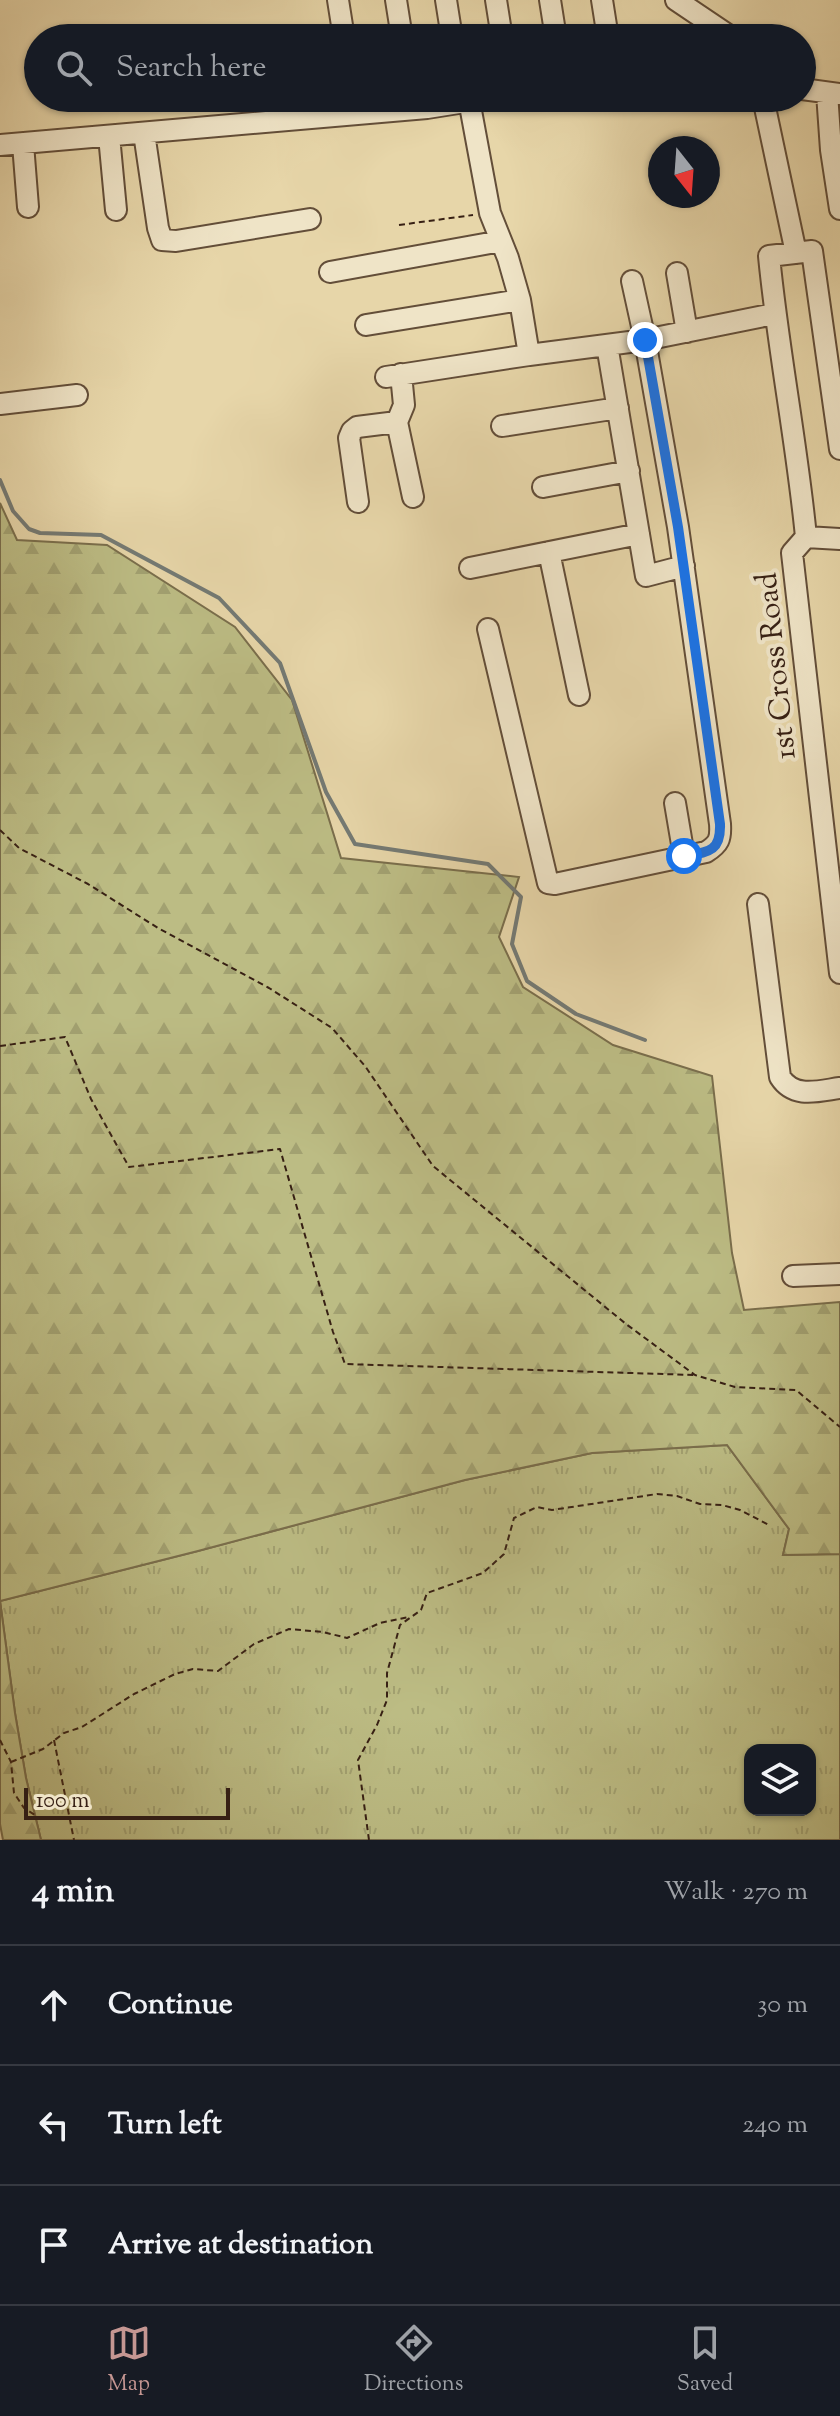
<!DOCTYPE html>
<meta charset="utf-8">
<style>
:root{--surface:#171b24;--page:#20242c;--text:#f1f3f6;--muted:#9ea1a6;--line:#363941;--accent:#c59692}
body{margin:0;font-family:"Sorts Mill Goudy",serif;background:var(--page);color:var(--text)}
.controls{position:absolute;right:24px;bottom:24px;display:grid;overflow:hidden;border-radius:16px;box-shadow:0 2px 6px #0004}
.controls button{width:72px;height:72px;display:grid;place-items:center;padding:0;border:0;border-bottom:2px solid var(--line);background:var(--surface);color:var(--text);font:40px sans-serif}
.compass{position:absolute;left:648px;top:136px;width:72px;height:72px;border-radius:50%;background:var(--surface);box-shadow:0 2px 6px #0004;rotate:163deg}
.scale{position:absolute;left:24px;bottom:20px;width:206px;box-sizing:border-box;padding-left:8px;border:4px solid #372014;border-top:0;font-size:22px;line-height:28px;white-space:nowrap;color:#372014;-webkit-text-stroke:6px #efe4c7;paint-order:stroke}
.stop{position:absolute;width:24px;height:24px;margin:-18px;border:6px solid #1a73e8;border-radius:50%;background:#fff}
.stop.end{background:#1a73e8;border-color:#fff;box-shadow:0 2px 8px #0008}
.list{margin:0;padding:0;list-style:none}
h2{display:flex;justify-content:space-between;align-items:center;height:104px;margin:0;padding:0 32px;font-size:34px}
h2 small{font-size:26px;font-weight:400;color:var(--muted)}
.list li{display:grid;grid-template-columns:52px 1fr auto;gap:24px;align-items:center;box-sizing:border-box;height:120px;padding:0 32px;border-top:2px solid var(--line)}
.list b{display:block;font-size:30px;white-space:nowrap}
.list em{font-size:26px;font-style:normal;color:var(--muted)}
.icon{flex:none;width:44px;height:44px;fill:none;stroke:currentColor;stroke-width:2;stroke-linecap:round;stroke-linejoin:round}
.map{position:relative;flex:none;width:840px;height:1840px;overflow:hidden}
.search{position:absolute;background:var(--surface);box-shadow:0 2px 6px #0004;left:24px;right:24px;top:24px;height:88px;display:flex;align-items:center;gap:20px;box-sizing:border-box;padding:0 28px;border-radius:44px;color:var(--muted);font-size:30px}
.sheet{height:464px;background:var(--surface)}
nav{display:flex;justify-content:space-around;align-items:center;box-sizing:border-box;height:112px;border-top:2px solid var(--line);background:var(--surface);font-size:22px;color:var(--muted)}
nav a{display:grid;justify-items:center;gap:4px}
nav .on{color:var(--accent)}
.map>svg:first-child{display:block}
.grass{fill:url(#grass-tufts);stroke:#7a6e4c;stroke-width:2;fill-rule:evenodd}
.forest{fill:url(#forest-firs);stroke:#7a6e4c;stroke-width:2}
.lines{fill:none;stroke-linecap:round;stroke-linejoin:round}
.stream{stroke:#747a74;stroke-width:4}
.minor-casing{stroke:#634e39;stroke-width:24}
.path{stroke:#372014;stroke-width:2;stroke-dasharray:6 4;stroke-linecap:butt}
.minor{stroke:#efe4c7;stroke-width:20}
.route{stroke:#1a73e8;stroke-width:10}
.labels{text-anchor:middle;stroke-width:8;stroke-linejoin:round;paint-order:stroke}
.street-label{font-size:30px;fill:#372014;stroke:#efe4c7}
</style>
<div class="map">
<svg width="840" height="1840" viewBox="0 0 840 1840">
<defs>
<pattern id="grass-tufts" width="24" height="20" patternUnits="userSpaceOnUse" patternTransform="scale(2)"><rect width="24" height="20" fill="#bcbc84"/><path d="M3 7l-1-3M5 7V3M7 7l1-3M15 17l-1-3M17 17v-4M19 17l1-3" fill="none" stroke="#a2a171"/></pattern>
<pattern id="forest-firs" width="22" height="20" patternUnits="userSpaceOnUse" patternTransform="scale(2)"><rect width="22" height="20" fill="#bcbc84"/><path d="M5 1l3.5 6h-7zM16 11l3.5 6h-7z" fill="#a2a171"/></pattern>
</defs>
<rect width="100%" height="100%" fill="#e7d6a9"/>
<filter id="stains"><feTurbulence type="fractalNoise" baseFrequency=".0025" numOctaves="4"/><feColorMatrix values="0 0 0 0 .2 0 0 0 0 .09 0 0 0 0 .02 0 0 0 .5 -.17"/></filter>
<radialGradient id="worn" r=".72"><stop offset=".6" stop-color="#630" stop-opacity="0"/><stop offset="1" stop-color="#630" stop-opacity=".3"/></radialGradient>
<path class="grass" d="M727,1445L789,1529L783,1555L840,1554V1840H41L26,1778L15,1713L0,1601L198,1551L465,1480L592,1453ZM750,1750H810V1810H750Z"/>
<path class="forest" d="M0,503L17,540L107,545L235,627L292,700L341,858L519,877L499,937L523,987L613,1045L712,1076L732,1253L744,1310L840,1302V1554L783,1555L789,1529L727,1445L592,1453L465,1480L198,1551L0,1601L15,1713L26,1778L41,1840H3L0,1824Z"/>
<g class="lines">
<path class="stream" d="M0,480L13,511L29,529L40,533L101,535L219,598L280,663L326,792L355,844L488,864L521,897L512,944L527,981L576,1014L645,1040"/>
<g class="minor-casing">
<path id="minor" d="M338,0L344,38
M396,0L402,38
M446,0L452,38
M496,0L502,38
M550,0L556,38
M602,0L608,38
M676,0L728,35V38
M802,89L840,94
M827,93L831,150L840,209
M763,98L796,253
M469,100L490,213L508,258L520,300L529,355L645,340L678,527L720,824C721,839 719,844 706,852L555,884L548,883L488,629
M144,133L158,228L162,240L176,241L310,219
M109,136L116,210
M23,144L28,207
M0,145L427,108L490,98
M330,272L501,241
M677,273L687,332
M632,281L645,340L774,314
M366,325L520,300
M607,345L646,576L684,566
M401,374L404,405L397,422L413,497
M386,377L529,355
M0,404L77,395
M502,426L618,408
M840,449L812,251L769,256C778,350 797,443 806,537L792,553L840,973
M543,487L629,471
M358,502L349,438L352,431L357,427L397,422
M806,537L840,539
M549,552L579,695
M470,568L639,534
M675,803L684,856
M758,904L780,1077C794,1099 818,1091 840,1088
M793,1276L840,1274"/>
</g>
<path class="path" d="M399,225L473,215
M0,830L19,848L88,884L158,928L269,988L332,1028L365,1066L433,1166L626,1324L695,1375L735,1387L796,1390L840,1427
M0,1046L65,1037L91,1099L129,1167L280,1149L333,1332L345,1364L694,1375
M0,1740L11,1762L14,1793L24,1808L38,1817L70,1819
M54,1740L74,1840
M11,1762L43,1749L64,1733L82,1727L134,1694L175,1674L193,1669L218,1671L254,1644L289,1629L323,1632L347,1638L380,1623L409,1617
M369,1840L358,1760L377,1725L387,1700V1673L400,1625L421,1610L427,1593L483,1573L504,1554L514,1518L537,1507L552,1510L657,1494L677,1496L700,1504L722,1505L740,1510L769,1525"/>
<use href="#minor" class="minor"/>
</g>
<g class="lines">
<path class="route" d="M645,340L678,527L720,824C721,852 708,852 684,856"/>
</g>
<g class="labels">
<g class="street-label">
<text transform="translate(775 666) rotate(-96)" y="10">1st Cross Road</text>
</g>
</g>
<rect width="100%" height="100%" filter="url(#stains)"/>
<rect width="100%" height="100%" fill="url(#worn)"/>
</svg>
<div class="controls">
<button><svg class="icon" aria-label="layers" viewBox="0 0 24 24"><path d="M12 4l9 5-9 5-9-5zM3 14l9 5 9-5"/></svg></button>
</div>
<svg class="compass" viewBox="-18 -18 36 36"><path d="M0-13l5 13h-10z" fill="#e53935"/><path d="M0 13l5-13h-10z" fill="#9ea1a6"/></svg>
<div class="scale">100 m</div>
<div class="stop" style="left:684px;top:856px"></div>
<div class="stop end" style="left:645px;top:340px"></div>
<div class="search"><svg class="icon" aria-label="search" viewBox="0 0 24 24"><circle cx="10" cy="10" r="6"/><path d="M15 15l6 6"/></svg>Search here</div>
</div>
<section class="sheet">
<h2>4 min<small>Walk · 270 m</small></h2>
<ul class="list">
<li><svg class="icon" aria-label="ahead" viewBox="0 0 24 24"><path d="M12 20V5M6 11l6-6 6 6"/></svg><div><b>Continue</b></div><em>30 m</em></li>
<li><svg class="icon" aria-label="left" viewBox="0 0 24 24"><path d="M17 20v-9H6M10 6l-5 5 5 5"/></svg><div><b>Turn left</b></div><em>240 m</em></li>
<li><svg class="icon" aria-label="arrive" viewBox="0 0 24 24"><path d="M6 21V4h12l-3 4 3 4H6"/></svg><div><b>Arrive at destination</b></div></li>
</ul>
</section>
<nav>
<a class="on"><svg class="icon" aria-label="map" viewBox="0 0 24 24"><path d="M3 6l6-2 6 2 6-2v14l-6 2-6-2-6 2zM9 4v14M15 6v14"/></svg>Map</a>
<a><svg class="icon" aria-label="directions" viewBox="0 0 24 24"><path d="M12 3l9 9-9 9-9-9zM9 14v-3h6M13 9l2 2-2 2"/></svg>Directions</a>
<a><svg class="icon" aria-label="saved" viewBox="0 0 24 24"><path d="M7 4h10v16l-5-4-5 4z"/></svg>Saved</a>
</nav>
